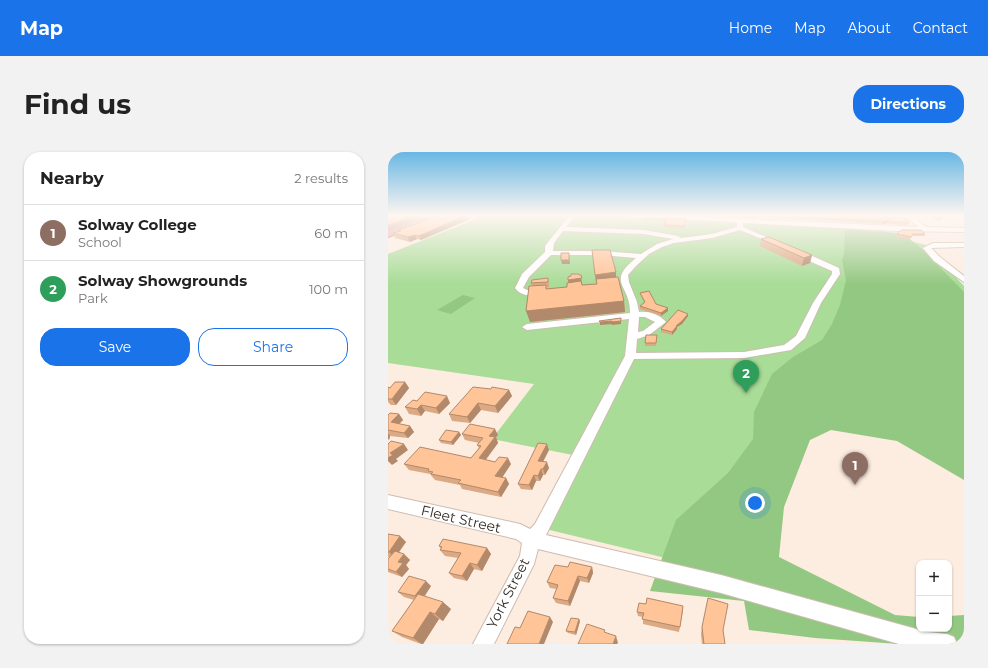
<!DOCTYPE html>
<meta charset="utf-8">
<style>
:root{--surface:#fff;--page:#f2f2f2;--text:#222;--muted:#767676;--line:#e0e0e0;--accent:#1a73e8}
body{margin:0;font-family:Montserrat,sans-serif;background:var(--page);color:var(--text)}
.controls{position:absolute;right:12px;bottom:12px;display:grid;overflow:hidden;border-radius:8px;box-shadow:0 1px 3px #0004}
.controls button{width:36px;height:36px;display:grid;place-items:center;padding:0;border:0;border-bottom:1px solid var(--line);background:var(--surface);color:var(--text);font:20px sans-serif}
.you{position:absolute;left:367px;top:351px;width:14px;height:14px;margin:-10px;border:3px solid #fff;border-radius:50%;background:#1a73e8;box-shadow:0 0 0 6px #1a73e833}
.badge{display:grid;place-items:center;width:26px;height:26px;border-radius:50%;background:var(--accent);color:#fff;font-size:13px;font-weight:700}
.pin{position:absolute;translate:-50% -33px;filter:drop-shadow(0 1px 2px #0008)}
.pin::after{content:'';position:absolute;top:21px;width:14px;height:12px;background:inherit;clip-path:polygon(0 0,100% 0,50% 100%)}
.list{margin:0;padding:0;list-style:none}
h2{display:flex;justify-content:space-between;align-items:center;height:52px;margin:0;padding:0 16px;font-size:17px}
h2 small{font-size:13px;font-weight:400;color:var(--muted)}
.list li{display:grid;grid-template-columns:26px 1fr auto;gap:12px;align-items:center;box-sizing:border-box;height:56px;padding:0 16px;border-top:1px solid var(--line)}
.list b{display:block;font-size:15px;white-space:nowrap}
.list p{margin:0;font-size:13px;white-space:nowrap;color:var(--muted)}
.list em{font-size:13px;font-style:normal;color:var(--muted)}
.actions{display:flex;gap:8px;padding:12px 16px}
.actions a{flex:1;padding:9px 0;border:1px solid var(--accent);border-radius:16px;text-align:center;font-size:14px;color:var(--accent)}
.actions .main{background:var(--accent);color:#fff}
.map{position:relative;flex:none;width:576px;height:492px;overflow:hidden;border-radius:16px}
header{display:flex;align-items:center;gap:24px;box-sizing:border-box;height:56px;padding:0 20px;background:var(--accent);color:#fff}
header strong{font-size:19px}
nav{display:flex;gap:22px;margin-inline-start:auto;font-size:14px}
.intro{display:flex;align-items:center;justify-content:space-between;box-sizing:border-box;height:96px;padding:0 24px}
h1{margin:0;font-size:28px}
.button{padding:10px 18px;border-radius:16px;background:var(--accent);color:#fff;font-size:14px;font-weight:700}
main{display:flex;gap:24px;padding:0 24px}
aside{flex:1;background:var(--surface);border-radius:16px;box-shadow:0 1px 3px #0004}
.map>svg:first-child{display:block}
.green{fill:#a8dc97}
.forest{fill:#93c882}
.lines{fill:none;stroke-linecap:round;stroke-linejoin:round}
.minor-casing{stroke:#cdbdb1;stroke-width:2}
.highway-casing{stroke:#a7746a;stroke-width:2}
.minor{fill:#fff;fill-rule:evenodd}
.highway{fill:#e59a8d;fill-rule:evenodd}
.wall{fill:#dba983}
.shaded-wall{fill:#b2896a}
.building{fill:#ffc498;stroke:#b2896a}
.labels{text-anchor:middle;stroke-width:3.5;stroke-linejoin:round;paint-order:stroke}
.near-street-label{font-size:14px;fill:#332d28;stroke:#fff}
</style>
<header>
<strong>Map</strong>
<nav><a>Home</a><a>Map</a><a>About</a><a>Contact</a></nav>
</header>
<div class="intro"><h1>Find us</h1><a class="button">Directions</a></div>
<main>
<aside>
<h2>Nearby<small>2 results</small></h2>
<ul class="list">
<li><span class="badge" style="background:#8d6e63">1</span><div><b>Solway College</b><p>School</p></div><em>60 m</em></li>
<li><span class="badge" style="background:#2e9e5b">2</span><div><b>Solway Showgrounds</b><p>Park</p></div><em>100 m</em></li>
</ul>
<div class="actions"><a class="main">Save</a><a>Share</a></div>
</aside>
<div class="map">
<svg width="576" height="492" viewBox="0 0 576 492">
<rect width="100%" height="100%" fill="#fdece0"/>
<path class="green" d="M92,63H207L498,79L506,88L522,89L538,93L576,134V250L404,255L311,414L145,374L185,303L104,287L146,232L0,211V102L83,69Z"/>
<path class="forest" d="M457,78L514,81L533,96L576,140V328L509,289L443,278L422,288L396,355L391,405L507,463L531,465V477H561V464L576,463V492H511L427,486L361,478L356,449L262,439L288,368L340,321L365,287L366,260L384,222L405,205L434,188L444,172L452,153L458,128L454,108L456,102Z
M75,143L87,146L63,162L49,158Z"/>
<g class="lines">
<g class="minor-casing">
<path id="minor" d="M182,63H188L178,75L256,78L290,84L293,86L324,82L349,75V70L241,65L238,63H276L530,75L516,63H523L538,75L576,76V80L510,79L355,71V75L394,92L389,93L352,78L324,86L286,91L274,95L261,102L248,114L240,123L241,130L249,150L251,160C261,159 271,162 278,170L261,183L249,187L248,201L356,200L396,193L408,184L425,151L444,122V119L405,102V98H411L451,116L452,122L433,151L417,186L403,198L356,206L246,207L158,383L333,423L539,480L559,482L566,485L569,492H511L333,441L150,397L146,412L106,492H85L132,404L134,391L128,387L0,357V343L132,372L142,377L147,372L237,204L241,167L139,178L134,175L139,172L242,161C243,133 217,131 248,106L213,103H163L141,125L135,136L139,138H159L160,140L159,142C148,144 134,146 127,136L134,122L157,100V94L160,90ZM175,79L256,82L285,87L269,92L253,102L213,99H165L166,91ZM251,165H257L267,170L255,179L250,180Z
M545,91H576V95L543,96L552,105L576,124V130L546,109L535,96Z"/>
</g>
<g class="highway-casing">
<path id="highway" d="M45,63H57L56,65L0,85V79Z"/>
</g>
<use href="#minor" class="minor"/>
<use href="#highway" class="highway"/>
</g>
<path class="wall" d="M53,63H84L81,64L82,67L33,88L29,87L22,90L7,86L5,81L11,79L10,78Z
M323,63H512L521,70L520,73L501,72L500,71L494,72L385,66L375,64L365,66L337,63Z
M541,63H558L550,69Z
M257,66L298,67V69L296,77L276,76V73L278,69L257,68Z
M509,82H537L536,84H524L522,88L508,85Z
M373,87L424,103L422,111L414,114L372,94Z
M191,123L194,132V133L209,132L228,125L236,149L237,160L142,170L144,134L143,131L160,126L161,132V135H159V137L179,135L180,131V128Z
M252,141L268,152L280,156V159L273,164L252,157V154L256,150L253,144Z
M300,162V164L294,172L289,175V177L284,183L273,180V177Z
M269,186L268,194H257V191Z
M17,230L21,236L8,253H3L0,250V235L2,236Z
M103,237L121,238L124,244L110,261L93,258L82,271L64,269L61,262Z
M29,249L62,251L51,262L37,259L33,264L21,262L17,255Z
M11,262L15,268L11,272L22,274L26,280L20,286L2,284L1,288L0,287V263Z
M71,280L73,283L65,293L53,291L51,288Z
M74,282L110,283L108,285L110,291L98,308L107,310L123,312L114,326H118L121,332L113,345L74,337L72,333L47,328L42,322L21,318L16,312L83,306L91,296L89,293L91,291L77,288Z
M161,298L155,310L161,316L157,323H155L152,329H148L144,338L133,337L130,332Z
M0,382L12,384L18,390L10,400L16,402L22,408L18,413L21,417L14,425L0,420V407L2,405H0Z
M51,394L99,396L103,402L94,419L86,417L79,429L66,426L61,421L70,406L57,404L52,398L53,397Z
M180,415H204L205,421L201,431L192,429L182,454L168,451L165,446L169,437L162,436L159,430Z
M43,434L37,444L63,457L55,469L51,467L35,492H33L14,485L4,479L26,448L16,445L10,440Z
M258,452L295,454V459L291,480L255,472V465L250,464L249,460Z
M192,469L188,483L180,481L178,479Z
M314,475L335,478L337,492H314L313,482Z"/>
<path class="shaded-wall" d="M28,63H41L0,78V73Z
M75,63H84L81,64L82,67L33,88L31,84Z
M365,63H375V64L365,66Z
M554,63H558L550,69L552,65Z
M501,68L500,71L494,72L495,69Z
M27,83L29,87L22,90L20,85Z
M181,101L182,112H174L173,108Z
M424,103L422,111L414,114L416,106Z
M228,120V128L208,130L207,123Z
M193,123L194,132L195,140L181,133L180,128Z
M236,149L237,160L142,170L138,159Z
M280,156V159L273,164V161Z
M300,162V164L294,172L289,175V177L284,183V180L288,174Z
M224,169V172L212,173V170Z
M233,169V172L224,173V170Z
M17,230L21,236L8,253L4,247Z
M121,238L124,244L110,261L107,254Z
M59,244L62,251L51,262L48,256Z
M90,251L93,258L82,271L79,265Z
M33,253L37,259L33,264L29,257Z
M11,262L15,268L7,276L3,270Z
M22,274L26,280L20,286L16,281Z
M107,277L110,283L108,285L110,291L94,312L91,306L101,284Z
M71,280L73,283L65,293L63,290Z
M0,281L2,284L1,288L0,286Z
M16,292L20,298L8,307L10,309L4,313L0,309V306L2,301Z
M159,292L161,298L152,315L150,309Z
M120,306L123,312L111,330L107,324Z
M159,310L161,316L157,323L155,317Z
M153,317L155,323L152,329L150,324Z
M146,323L148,329L144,338L141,333Z
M118,326L121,332L113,345L110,340Z
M12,384L18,390L7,406L1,400Z
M99,396L103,402L94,419L89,413Z
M16,402L22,408L18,413L21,417L14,425L8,420L10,410Z
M82,411L86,417L79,429L74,424Z
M204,415L205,421L201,431L199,426Z
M190,424L192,429L182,454L180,449Z
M38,429L43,434L33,449L27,444Z
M55,450L63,457L55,469L47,462Z
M42,460L51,467L35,492H34L25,486Z
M162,465L165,470L156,492H151Z
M191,467L192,469L188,483L187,480Z
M228,484L230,491L229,492H225Z"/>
<path class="building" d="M0,63H28L0,73Z
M53,63H79L31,84L27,83L20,85L5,81L13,79L10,78Z
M381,63H512L521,70H502L501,68L495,69L386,64Z
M548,63H554L552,65Z
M257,66L298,67L296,74L276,73L279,67Z
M513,78H533L537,82H525L523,85L509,82Z
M381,85L424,103L416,106L373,87Z
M204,98H222L228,120L207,123Z
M173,101H181V108H173Z
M183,122H191V123H193L194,126L180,128V125L183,124Z
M230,125L236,149L138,159L141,134L158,133V137L179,135V131L193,129L194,133L209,132L208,127Z
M160,126V130L143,131L144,128Z
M261,139L268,152L280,156L273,161L252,154L257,150L252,141Z
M290,158L300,162L294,169L288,174H289L284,180L273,177Z
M233,166V169L224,170V169L212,170L211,169Z
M258,183H269L268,191H257Z
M7,230H17L4,247H0V235L2,236Z
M85,235L103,237L104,235L121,238L107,254L90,251L79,265L61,262Z
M37,240L59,244L48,256L33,253L29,257L17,255L25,248L29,249Z
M2,261L11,262L3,270L22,274L16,281L0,278V263Z
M82,272L107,277L101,284L107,285L91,306L107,310L111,305L120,306L107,324L118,326L110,340L70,331L73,328L43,322L45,320L40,319L41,317L16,312L32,295L83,306L93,294L89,293L95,286L74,282Z
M58,278L71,280L63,290L51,288Z
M3,289L16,292L2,301L5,303L0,306V292Z
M150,291L159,292L150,309L159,310L155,317H153L150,324L146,323L141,333L130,332Z
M0,382L12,384L1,400H0Z
M55,387L99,396L89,413L82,411L74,424L61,421L73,401L52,398L54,395L51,394Z
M7,399L16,402L10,410L15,411L8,420L0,417V407Z
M182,410L204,415L199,426L190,424L180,449L165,446L170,433L159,430L167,413L180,415Z
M21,424L38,429L27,444L10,440Z
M30,442L55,450L47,462L42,460L25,486L4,479Z
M259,446L295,454L292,475L254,467L256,461L249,460L251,451L258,452Z
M320,446L340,452L335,478L337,492H316L314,475Z
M140,459L162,465L151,492H119L127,475L132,476Z
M183,466L191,467L187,480L178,479Z
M199,472L217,478L216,480L228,484L225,492H190Z"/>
<linearGradient id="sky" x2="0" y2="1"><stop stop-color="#69b7e3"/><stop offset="0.48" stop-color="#fef6f1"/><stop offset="1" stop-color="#fef6f1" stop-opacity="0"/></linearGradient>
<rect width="576" height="132" fill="url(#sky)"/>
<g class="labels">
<g class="near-street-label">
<text transform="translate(73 367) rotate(13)" y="5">Fleet Street</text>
<text transform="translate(120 441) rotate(-63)" y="5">York Street</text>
</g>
</g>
</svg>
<div class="controls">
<button>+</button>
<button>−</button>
</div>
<div class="you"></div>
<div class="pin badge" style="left:467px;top:333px;background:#8d6e63">1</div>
<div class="pin badge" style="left:358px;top:241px;background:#2e9e5b">2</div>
</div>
</main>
